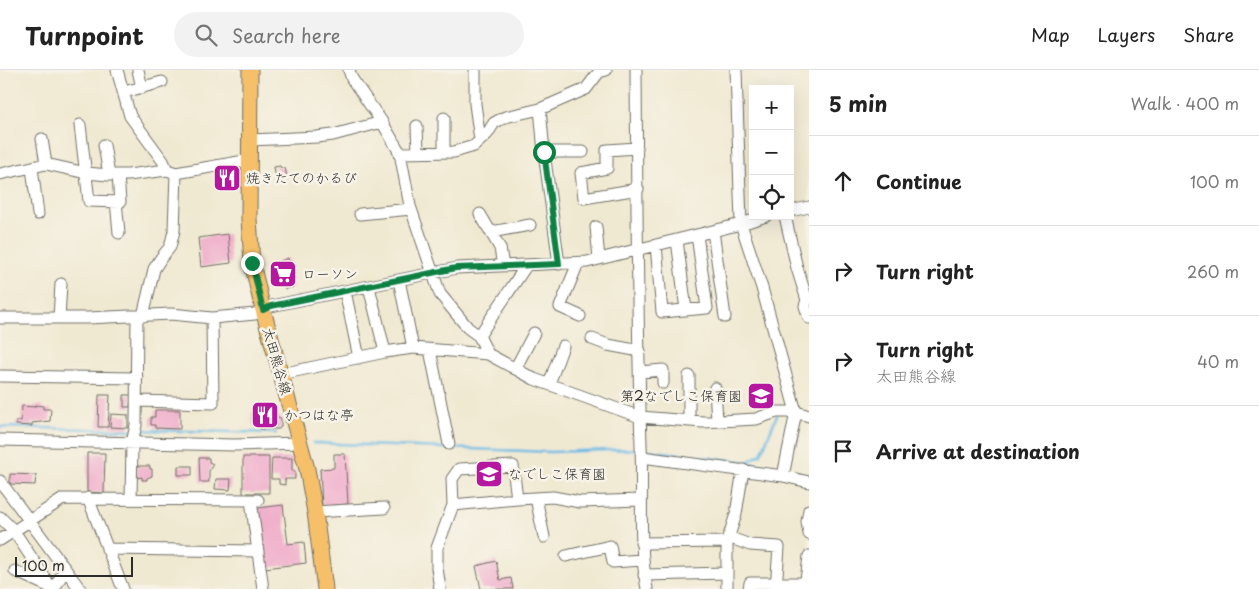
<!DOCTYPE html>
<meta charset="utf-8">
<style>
:root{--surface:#fff;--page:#f2f2f2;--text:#222;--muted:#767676;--line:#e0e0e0}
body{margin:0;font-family:"Playpen Sans","Klee One",sans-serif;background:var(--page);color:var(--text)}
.controls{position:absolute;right:15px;top:15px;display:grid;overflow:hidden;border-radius:0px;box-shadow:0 5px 20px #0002}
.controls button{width:45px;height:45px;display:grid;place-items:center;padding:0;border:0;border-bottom:1px solid var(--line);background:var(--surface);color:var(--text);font:25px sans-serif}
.scale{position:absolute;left:15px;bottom:12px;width:118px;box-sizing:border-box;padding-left:5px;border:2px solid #2b2b2b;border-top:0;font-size:14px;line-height:18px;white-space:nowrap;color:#2b2b2b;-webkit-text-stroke:4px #f7f3e8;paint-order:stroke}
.stop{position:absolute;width:15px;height:15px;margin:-11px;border:4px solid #0b8043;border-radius:50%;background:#fff}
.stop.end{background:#0b8043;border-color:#fff;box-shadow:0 1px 5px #0008}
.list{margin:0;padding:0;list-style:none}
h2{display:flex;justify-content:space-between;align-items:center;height:65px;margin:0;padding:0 20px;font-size:21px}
h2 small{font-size:16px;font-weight:400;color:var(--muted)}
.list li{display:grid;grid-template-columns:32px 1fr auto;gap:15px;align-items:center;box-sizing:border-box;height:90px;padding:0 20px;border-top:1px solid var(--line)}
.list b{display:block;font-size:19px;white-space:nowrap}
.list p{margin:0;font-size:16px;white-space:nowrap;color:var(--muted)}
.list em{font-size:16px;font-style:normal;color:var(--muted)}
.icon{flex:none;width:28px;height:28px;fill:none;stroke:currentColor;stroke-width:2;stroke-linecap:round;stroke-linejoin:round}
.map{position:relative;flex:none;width:809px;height:519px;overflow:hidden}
header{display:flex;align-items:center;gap:30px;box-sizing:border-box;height:70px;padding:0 25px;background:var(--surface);border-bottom:1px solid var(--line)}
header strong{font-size:24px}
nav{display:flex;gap:28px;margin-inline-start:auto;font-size:18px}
.search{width:350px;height:45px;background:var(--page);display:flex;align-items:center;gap:12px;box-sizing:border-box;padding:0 18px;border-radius:28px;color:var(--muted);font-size:19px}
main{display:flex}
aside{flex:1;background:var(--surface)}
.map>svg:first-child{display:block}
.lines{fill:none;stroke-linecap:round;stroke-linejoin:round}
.stream{stroke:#6abae5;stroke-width:2.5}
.building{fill:#f0adcb}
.minor-casing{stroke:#706e65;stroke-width:13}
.major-casing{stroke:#706e65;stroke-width:17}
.minor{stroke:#fff;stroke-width:11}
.major{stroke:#f6c06b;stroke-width:15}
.route{stroke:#0b8043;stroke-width:6}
.labels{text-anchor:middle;stroke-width:5;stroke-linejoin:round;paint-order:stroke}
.poi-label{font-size:14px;fill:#2b2b2b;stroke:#f7f3e8;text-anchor:start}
.street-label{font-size:14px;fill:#2b2b2b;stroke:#f7f3e8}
</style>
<header>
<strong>Turnpoint</strong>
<div class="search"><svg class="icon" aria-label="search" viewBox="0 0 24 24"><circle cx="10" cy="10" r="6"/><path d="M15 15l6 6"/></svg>Search here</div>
<nav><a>Map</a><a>Layers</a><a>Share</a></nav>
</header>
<main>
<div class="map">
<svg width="809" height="519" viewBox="0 0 809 519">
<rect width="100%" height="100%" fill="#f7f3e8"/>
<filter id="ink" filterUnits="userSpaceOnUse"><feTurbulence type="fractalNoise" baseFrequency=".02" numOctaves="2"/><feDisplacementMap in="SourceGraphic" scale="10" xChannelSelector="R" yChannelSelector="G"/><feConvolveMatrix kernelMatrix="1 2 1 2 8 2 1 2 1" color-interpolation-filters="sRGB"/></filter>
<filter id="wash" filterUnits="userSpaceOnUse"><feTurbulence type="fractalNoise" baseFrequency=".0096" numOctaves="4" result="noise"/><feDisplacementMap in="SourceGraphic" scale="20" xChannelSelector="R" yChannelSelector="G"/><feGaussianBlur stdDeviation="1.12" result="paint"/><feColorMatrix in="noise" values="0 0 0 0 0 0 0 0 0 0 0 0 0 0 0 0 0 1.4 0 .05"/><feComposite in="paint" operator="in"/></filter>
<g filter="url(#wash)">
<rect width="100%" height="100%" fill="#f0e9d2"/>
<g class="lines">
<path class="stream" d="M0,357L132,360
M137,360L276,363
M313,373L551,382L638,379
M646,380L747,392L778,400
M747,392L761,384L777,345"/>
</g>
<g id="blocks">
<path class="building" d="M280,96L281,98H285L287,107L276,109L274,97Z
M220,99L234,100L233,114H220Z
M228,164L231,193L201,197L198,168Z
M288,188L293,217L285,219L278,192Z
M99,325H110L108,357H98Z
M124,325H131L130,337H124Z
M35,335L43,336V339H51L50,351L32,353V356L16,355V351H21L22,336L35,337Z
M276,337L277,347L281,348V356L279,359H260V357L253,356L252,342H259V338Z
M155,340H180V359L155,358V355H151V347H155Z
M111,344L128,345V358L110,357Z
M87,383H105L104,423L87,422Z
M334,384H345L348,434L322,436L320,399L334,398Z
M243,387H269V423H243Z
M199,388H209V392L213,394L209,401V412H200Z
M272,388H292V401H295V409H285V415L279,414V409H271Z
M137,396H150V399H152V406L147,408V410H142V407L137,408Z
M178,396H192V405H178Z
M10,404L36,405L35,415L10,414Z
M216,409H231L230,420L215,419Z
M283,435L288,474L304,472L306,493L265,498L258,438Z
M496,491L500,510L511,508L513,519H481L476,496Z"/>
</g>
</g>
<g filter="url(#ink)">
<use href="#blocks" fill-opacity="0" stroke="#706e65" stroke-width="1"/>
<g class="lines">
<g class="minor-casing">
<path id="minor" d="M117,0L130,46L163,91L167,100
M138,0L142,18
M349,0L352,9L382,52L400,83L410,136L440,224L468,258L479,266L488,284
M475,0V34L480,70
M636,0C637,125 637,250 641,375C643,424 638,471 647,519
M736,0L741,154L762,218L796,342L783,406
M124,22L162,12
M540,39L544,82L559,194
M444,48V82
M80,55L89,131L120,132L118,105
M417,56L418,82
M42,69L46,94
M250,70L317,67L333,65L382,52
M104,75L109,105
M637,78L607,80V98L581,103L584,128L638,119
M544,82H583
M400,83L454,82L474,76L487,64L494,53L505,47L540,39L586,19L599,2L606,0
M32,98L38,144
M0,104L46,94L86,103L109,105H128L167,100L176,103L250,90
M116,131L119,163
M790,141L809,137
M360,144L411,139
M480,144L500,178L503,196
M785,146L797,198L807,230L805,236L809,248
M596,157L599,189
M713,161L725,247
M491,162L530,155
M677,170L686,240
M656,175L662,242L707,238L697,165
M578,193L560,237L580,246
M399,210L413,278
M369,217L385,282
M345,221L359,288
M143,246L154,199L161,188L170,177L174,161L176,103
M0,248H88L171,244L212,248L255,244L271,236L457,198L587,192L741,154L766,146
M59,248L61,214
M479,266L526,196
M592,269L608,275L640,281
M430,280L449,374
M515,299L534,263
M640,302L663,300V313
M281,304L385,282L413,278L488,284L534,309L640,347L703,352L756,349L776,342H796L809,346
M0,306L137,308
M549,314L563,276
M715,318L717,351
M137,331L213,333L212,248
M689,351V306
M0,370L235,375L300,373
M642,387L783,406L809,412
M0,411L80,519
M88,428L123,519
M536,428L544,467
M131,429L132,373L136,355L137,246
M517,429L553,427L580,432L640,430
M251,430L263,519
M809,440L807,452L809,464
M315,442L384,438
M0,447L14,461L52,519
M728,467L750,475L779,477L776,519
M0,470L63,429L258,430
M641,473L727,472
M107,479L258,481
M566,486L610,476L613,492L642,490
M15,501L48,516
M644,505L727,503
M54,519L65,499
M440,519L437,498V478L453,435L452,409L459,399L513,396L517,429L453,435
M727,519V472L736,444L743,400
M749,519L750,513H805
M805,519L809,486"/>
</g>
<g class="major-casing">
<path id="major" d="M250,0L249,149L252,193L263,240L307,399L315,442L325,519"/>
</g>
<use href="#minor" class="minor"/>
<use href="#major" class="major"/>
</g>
</g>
<g class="lines" filter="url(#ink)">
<path class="route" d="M252,193L263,240L271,236L456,198L559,194L544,82"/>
</g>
<defs>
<g id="restaurant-square" transform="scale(1.4375)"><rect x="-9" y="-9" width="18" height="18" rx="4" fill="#b5179e" stroke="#f7f3e8"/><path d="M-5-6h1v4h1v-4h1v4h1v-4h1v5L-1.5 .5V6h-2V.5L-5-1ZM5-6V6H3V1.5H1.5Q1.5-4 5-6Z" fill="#fff"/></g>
<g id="supermarket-square" transform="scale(1.4375)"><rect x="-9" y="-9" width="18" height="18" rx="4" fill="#b5179e" stroke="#f7f3e8"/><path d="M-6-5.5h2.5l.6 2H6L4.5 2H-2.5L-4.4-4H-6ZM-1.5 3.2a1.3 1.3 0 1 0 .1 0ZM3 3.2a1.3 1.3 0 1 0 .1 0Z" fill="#fff"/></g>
<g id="school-square" transform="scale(1.4375)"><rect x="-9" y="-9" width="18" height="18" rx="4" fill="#b5179e" stroke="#f7f3e8"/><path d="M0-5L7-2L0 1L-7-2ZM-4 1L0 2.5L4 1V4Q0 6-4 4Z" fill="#fff"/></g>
</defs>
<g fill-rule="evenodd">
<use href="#restaurant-square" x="227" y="108"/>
<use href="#supermarket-square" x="283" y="204"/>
<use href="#school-square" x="761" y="326"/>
<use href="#restaurant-square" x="265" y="345"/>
<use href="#school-square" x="489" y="404"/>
</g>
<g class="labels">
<g class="poi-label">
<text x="246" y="113">焼きたてのかるび</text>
<text x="302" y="209">ローソン</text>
<text x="742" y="331" text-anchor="end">第2なでしこ保育園</text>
<text x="284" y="350">かつはな亭</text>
<text x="508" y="409">なでしこ保育園</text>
</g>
<g class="street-label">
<text transform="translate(277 291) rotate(74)" y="5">太田熊谷線</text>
</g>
</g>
</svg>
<div class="controls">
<button>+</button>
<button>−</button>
<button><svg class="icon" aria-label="locate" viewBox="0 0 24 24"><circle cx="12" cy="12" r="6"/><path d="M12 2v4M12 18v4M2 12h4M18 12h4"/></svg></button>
</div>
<div class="scale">100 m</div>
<div class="stop" style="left:544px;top:82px"></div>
<div class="stop end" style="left:252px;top:193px"></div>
</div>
<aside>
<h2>5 min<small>Walk · 400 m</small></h2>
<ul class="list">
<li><svg class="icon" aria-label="ahead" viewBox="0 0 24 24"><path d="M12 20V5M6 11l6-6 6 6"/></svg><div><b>Continue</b></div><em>100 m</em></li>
<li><svg class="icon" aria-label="right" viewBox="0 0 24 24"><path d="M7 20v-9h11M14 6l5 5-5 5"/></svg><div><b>Turn right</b></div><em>260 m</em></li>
<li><svg class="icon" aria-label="right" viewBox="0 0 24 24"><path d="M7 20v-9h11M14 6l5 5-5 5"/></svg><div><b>Turn right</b><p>太田熊谷線</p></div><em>40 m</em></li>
<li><svg class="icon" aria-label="arrive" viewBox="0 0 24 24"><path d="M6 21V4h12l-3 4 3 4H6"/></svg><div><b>Arrive at destination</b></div></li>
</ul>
</aside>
</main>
